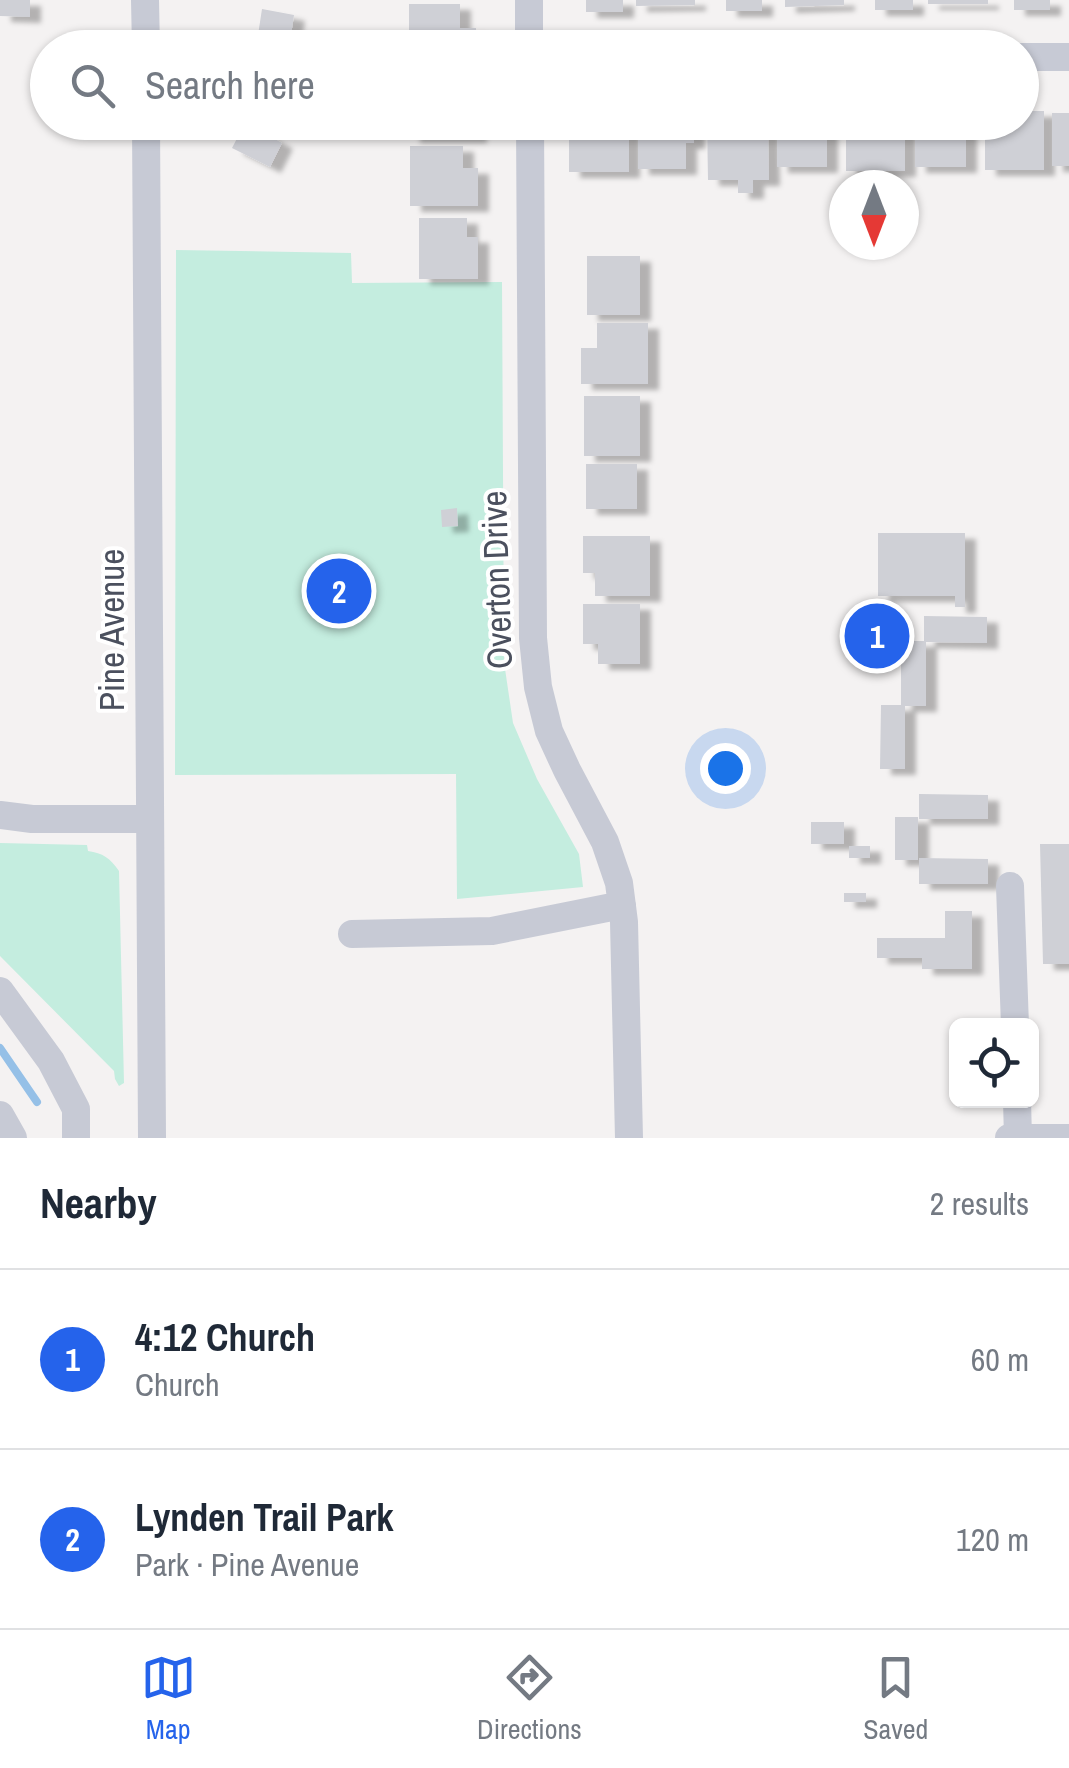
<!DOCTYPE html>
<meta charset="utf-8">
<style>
:root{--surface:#fff;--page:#f6f6f7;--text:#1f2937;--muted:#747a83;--line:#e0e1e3;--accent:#2563eb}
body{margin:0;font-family:"Archivo Narrow",sans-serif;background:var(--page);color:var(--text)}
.controls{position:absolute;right:30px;bottom:30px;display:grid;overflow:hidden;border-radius:15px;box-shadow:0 2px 8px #0004}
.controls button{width:90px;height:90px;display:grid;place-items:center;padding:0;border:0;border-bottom:2px solid var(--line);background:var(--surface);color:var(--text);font:50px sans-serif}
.compass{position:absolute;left:829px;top:170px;width:90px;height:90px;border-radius:50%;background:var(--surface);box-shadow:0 2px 8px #0004;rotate:180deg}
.you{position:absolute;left:725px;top:768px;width:35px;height:35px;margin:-25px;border:8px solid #fff;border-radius:50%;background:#1a73e8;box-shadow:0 0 0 15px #1a73e833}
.badge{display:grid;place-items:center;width:65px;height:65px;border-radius:50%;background:var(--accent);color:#fff;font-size:32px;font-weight:700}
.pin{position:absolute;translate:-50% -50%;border:5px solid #fff;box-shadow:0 2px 10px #0006}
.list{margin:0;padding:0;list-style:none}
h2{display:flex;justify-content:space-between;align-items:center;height:130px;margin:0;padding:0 40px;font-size:42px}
h2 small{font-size:32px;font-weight:400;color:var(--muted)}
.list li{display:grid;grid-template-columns:65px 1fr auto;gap:30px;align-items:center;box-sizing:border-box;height:180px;padding:0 40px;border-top:2px solid var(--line)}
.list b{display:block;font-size:38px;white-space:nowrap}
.list p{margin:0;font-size:32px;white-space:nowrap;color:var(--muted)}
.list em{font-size:32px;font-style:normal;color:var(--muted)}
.icon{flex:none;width:55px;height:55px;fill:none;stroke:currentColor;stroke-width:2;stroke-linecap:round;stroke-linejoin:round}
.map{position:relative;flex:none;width:1069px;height:1138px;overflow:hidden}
.search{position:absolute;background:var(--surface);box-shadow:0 2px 8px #0004;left:30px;right:30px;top:30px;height:110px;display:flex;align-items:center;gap:25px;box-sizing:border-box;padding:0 35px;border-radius:55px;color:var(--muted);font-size:38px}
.sheet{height:490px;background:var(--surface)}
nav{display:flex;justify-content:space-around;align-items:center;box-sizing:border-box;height:140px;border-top:2px solid var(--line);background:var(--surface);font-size:28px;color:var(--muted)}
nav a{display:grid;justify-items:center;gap:5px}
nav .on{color:var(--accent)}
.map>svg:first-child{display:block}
.green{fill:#c4eddf}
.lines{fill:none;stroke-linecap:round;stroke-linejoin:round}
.stream{stroke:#95c0e7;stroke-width:8}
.building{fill:#cfd0d6;filter:url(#shadow)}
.minor{stroke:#c7cad5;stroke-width:28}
.labels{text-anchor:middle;stroke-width:8;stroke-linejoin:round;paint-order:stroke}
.street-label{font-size:35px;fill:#4b505e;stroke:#fff}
</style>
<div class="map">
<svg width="1069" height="1138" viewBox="0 0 1069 1138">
<defs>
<filter id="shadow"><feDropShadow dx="11" dy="6" stdDeviation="2.5" flood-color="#0004"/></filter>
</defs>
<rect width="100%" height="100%" fill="#f4f2f2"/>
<path class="green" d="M176,250L351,253L352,283L502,282L504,662L513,723L537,779L579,854L583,887L457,899L456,774L175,775Z
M0,843L87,845L88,851C103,853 110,858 119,871L124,1083L119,1086L115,1079L114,1071L0,956Z"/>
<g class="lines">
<path class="stream" d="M0,1048L37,1102"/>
</g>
<path class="building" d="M0,0H30V17L0,16Z
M586,0H623V12H586Z
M636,0H695V5L636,6Z
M726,0H762V11H726Z
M785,0H844V5L785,7Z
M875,0H913V10H875Z
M928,0H988V4H928Z
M1014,0H1050V10H1014Z
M409,4H460V28H476V48H409Z
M262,9L294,15L289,48H256Z
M1022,111H1044V170H985V126H1003V122H1022Z
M1052,113H1069V166H1052Z
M409,122H476V137H409Z
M569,122L629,125V172H569Z
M638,122H694V143H686V169H638Z
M707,122H742V130H768L769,180H753V193H738V180H708Z
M777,122H827V167H777Z
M864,122H905V171H846V128H864Z
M915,122H966V167H915Z
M245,123L282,143L270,167L232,148Z
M410,146H463V168H478V206H410Z
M419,218H467V237H478V279H419Z
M587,256H640V315H587Z
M597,323H648V384H581V348H597Z
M584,396H640V456H584Z
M586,464H637V509H586Z
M457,508L458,526L442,527L441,510Z
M878,533H965V607H955V596H878Z
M583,536H650V596H595V573H583Z
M583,604H640V664H598V644H583Z
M924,616L987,617V643L926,642V706H905V769H880L881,705H901V641H924Z
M919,794L988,795V819H919Z
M895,817H918V860H895Z
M811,822H844V844H811Z
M1040,844H1069V964H1043Z
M849,846H870V858H849Z
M919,858L988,859V884H919Z
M844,893H866V902H844Z
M945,911H972V969H922V958H877V938H945Z"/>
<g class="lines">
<path class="minor" d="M145,0L146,48
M529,0V48
M1022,57H1069
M146,122L152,1138
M530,122L533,638L538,687L549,731L567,770L605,842L619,883L624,922L629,1138
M0,815L32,819H150
M1010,886L1015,1026
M352,934L492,931L622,905
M0,991L51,1061L76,1109V1138
M1017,1100L1018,1138
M0,1115L13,1138
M1009,1138H1069"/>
</g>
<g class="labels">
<g class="street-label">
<text transform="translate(497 580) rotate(-92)" y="12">Overton Drive</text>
<text transform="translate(112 630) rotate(-90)" y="12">Pine Avenue</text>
</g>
</g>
</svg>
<div class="controls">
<button><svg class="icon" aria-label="locate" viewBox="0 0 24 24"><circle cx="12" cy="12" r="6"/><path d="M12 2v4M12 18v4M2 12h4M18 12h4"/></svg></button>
</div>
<svg class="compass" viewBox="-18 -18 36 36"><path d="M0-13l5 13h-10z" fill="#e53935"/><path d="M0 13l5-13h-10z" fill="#747a83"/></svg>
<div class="you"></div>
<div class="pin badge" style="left:877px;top:636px">1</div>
<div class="pin badge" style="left:339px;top:591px">2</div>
<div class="search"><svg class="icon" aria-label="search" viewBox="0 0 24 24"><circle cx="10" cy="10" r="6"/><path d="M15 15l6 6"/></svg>Search here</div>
</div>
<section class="sheet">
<h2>Nearby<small>2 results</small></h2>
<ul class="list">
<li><span class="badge">1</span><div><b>4:12 Church</b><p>Church</p></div><em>60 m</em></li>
<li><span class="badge">2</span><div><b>Lynden Trail Park</b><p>Park · Pine Avenue</p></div><em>120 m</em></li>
</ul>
</section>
<nav>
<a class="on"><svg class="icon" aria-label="map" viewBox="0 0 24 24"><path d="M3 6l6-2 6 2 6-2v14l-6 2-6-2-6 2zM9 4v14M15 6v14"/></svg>Map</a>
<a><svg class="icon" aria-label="directions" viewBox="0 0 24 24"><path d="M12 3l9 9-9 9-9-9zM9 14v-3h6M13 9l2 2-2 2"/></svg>Directions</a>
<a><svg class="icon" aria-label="saved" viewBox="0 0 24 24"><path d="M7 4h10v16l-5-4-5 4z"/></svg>Saved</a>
</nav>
